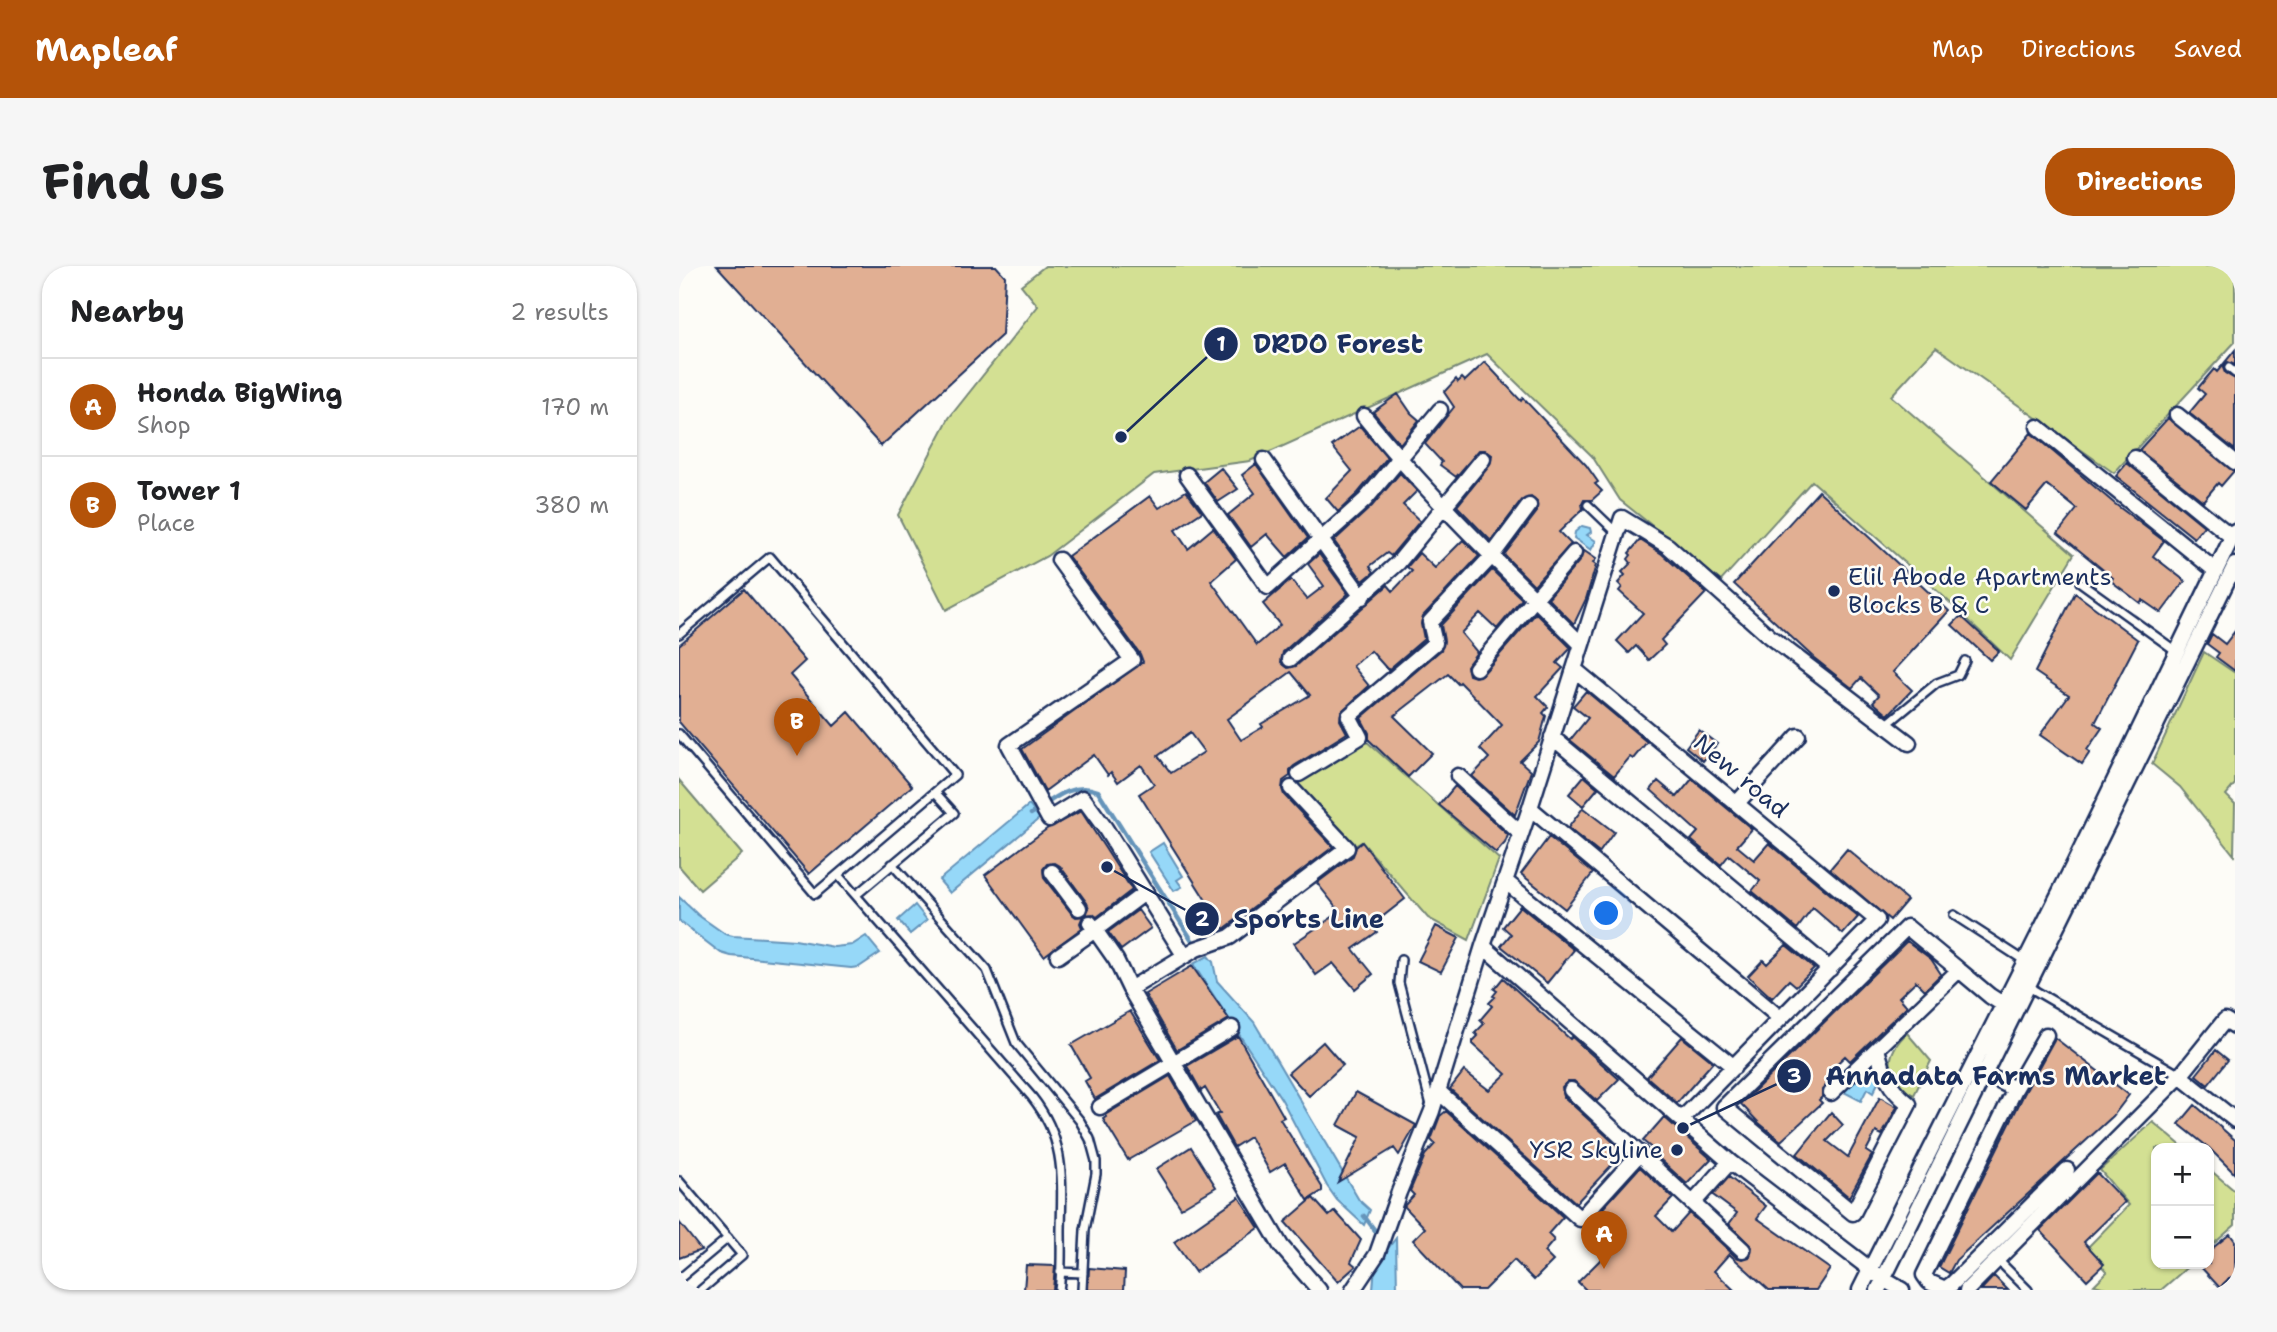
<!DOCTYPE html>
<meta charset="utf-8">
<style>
:root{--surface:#fff;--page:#f6f6f6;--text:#202124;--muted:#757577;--line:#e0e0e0;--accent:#b45309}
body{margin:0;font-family:"Shantell Sans",sans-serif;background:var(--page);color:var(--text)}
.controls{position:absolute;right:21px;bottom:21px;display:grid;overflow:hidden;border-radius:14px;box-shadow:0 2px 5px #0004}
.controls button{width:63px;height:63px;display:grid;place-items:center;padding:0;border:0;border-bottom:2px solid var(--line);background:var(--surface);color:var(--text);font:35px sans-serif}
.you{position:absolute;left:928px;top:648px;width:24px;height:24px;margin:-18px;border:5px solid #fff;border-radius:50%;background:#1a73e8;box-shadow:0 0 0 10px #1a73e833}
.badge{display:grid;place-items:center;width:46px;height:46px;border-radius:50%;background:var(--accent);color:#fff;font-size:23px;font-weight:700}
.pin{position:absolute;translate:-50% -58px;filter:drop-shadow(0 2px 4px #0008)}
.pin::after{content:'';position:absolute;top:37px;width:24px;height:21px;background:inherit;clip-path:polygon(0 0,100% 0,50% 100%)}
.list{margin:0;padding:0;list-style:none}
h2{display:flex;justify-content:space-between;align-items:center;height:91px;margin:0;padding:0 28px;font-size:30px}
h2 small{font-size:23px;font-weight:400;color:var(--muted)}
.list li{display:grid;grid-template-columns:46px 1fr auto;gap:21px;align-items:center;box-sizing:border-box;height:98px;padding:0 28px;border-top:2px solid var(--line)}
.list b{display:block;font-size:26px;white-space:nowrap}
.list p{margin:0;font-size:23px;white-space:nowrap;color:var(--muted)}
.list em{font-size:23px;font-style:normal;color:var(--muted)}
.map{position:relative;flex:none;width:1556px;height:1024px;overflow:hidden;border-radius:28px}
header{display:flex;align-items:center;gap:42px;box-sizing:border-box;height:98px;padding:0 35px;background:var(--accent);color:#fff}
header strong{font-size:33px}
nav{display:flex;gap:38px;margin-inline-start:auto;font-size:24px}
.intro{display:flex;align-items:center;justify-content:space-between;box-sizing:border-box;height:168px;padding:0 42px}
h1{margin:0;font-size:49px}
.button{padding:18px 32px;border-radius:28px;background:var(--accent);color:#fff;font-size:24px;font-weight:700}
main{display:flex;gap:42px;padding:0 42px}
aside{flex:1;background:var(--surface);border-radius:28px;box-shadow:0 2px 5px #0004}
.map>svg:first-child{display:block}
.green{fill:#d3e093;stroke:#778878;stroke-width:2}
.water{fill:#96d8f8;stroke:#6594ba;stroke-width:2}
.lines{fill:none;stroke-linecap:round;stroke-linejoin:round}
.stream{stroke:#6594ba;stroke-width:4.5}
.building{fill:#e1af93;stroke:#1b2f5e;stroke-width:2;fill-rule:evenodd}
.service-casing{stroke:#1b2f5e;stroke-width:12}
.minor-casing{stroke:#1b2f5e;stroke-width:19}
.service{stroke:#fdfcf7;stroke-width:7}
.minor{stroke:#fdfcf7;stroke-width:14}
.poi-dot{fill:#1b2f5e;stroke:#fdfcf7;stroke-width:2.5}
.labels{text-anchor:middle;stroke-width:5;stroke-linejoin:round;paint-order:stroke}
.poi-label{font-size:24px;fill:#1b2f5e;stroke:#fdfcf7;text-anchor:start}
.street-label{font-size:24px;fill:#1b2f5e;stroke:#fdfcf7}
.leader{fill:none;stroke:#1b2f5e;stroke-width:2.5}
.callout-dot{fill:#1b2f5e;stroke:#fdfcf7;stroke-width:2.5}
.mark-label{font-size:21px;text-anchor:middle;font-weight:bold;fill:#fff}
.callout-label{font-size:26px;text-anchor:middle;font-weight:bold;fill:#1b2f5e;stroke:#fdfcf7;stroke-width:5;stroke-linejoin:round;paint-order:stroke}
</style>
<header>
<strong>Mapleaf</strong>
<nav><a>Map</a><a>Directions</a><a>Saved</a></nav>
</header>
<div class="intro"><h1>Find us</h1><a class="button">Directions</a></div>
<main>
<aside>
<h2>Nearby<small>2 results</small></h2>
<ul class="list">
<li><span class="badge">A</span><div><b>Honda BigWing</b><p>Shop</p></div><em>170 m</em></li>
<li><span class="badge">B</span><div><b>Tower 1</b><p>Place</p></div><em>380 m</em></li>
</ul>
</aside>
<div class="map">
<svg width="1556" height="1024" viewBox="0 0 1556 1024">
<rect width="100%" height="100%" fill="#fdfcf7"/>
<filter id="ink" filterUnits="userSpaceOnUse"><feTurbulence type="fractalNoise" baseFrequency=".0143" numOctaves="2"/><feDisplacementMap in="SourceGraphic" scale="14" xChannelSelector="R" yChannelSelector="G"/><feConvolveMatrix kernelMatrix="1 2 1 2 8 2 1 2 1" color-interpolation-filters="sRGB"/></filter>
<g filter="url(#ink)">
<path class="green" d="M366,0H1556V76L1435,207L1257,81L1212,130L1395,288L1331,394L1264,330L1133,215L1042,315L941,234L913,190L808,88L571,195L475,208L368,290L267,344L219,249L270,152L359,40L342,19Z
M1525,386L1556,407V518L1547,529L1556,538L1555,589L1501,521L1473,498Z
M686,474L820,593L790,674L749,652L683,576L672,582L613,517Z
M0,514L63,588L21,624L0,600Z
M1228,767L1252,795L1235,829C1206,815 1204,789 1228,767Z
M1474,856L1505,882H1477V998H1512L1482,1024H1435L1415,1019L1428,1006L1407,983L1450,939L1421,904Z
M1530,903L1556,925V959L1530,982Z"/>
<path class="water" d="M903,260L911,262L912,266L908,269L917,275L912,284L895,272L896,266Z
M350,539L361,552L271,627L260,614Z
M484,577L504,610L498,614L503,621L495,625L470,586Z
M0,631L19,649L46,668L54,670L116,674L155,681L173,679L187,670L201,687L180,701L172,702L52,690L42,687L0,655Z
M236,639L248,654L231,668L219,654Z
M529,690L534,696L538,715L575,756L680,934L691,944L685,959L658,934L648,920L603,834L514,698Z
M1188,800L1197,801L1200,815L1194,827L1188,823L1182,835L1163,825Z
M717,972L718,1024H694L696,999Z"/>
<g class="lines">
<path class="stream" d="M352,548C373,534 393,515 419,525L516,679
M685,950L701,971"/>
</g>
<path class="building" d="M38,0H317L326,10L323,69L202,180Z
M1556,84V99L1549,96L1544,102L1546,107L1556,113V184L1510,147L1526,128L1519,122L1535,103L1538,106Z
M806,96L842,135L844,132L907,199L919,216L916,218L923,225L913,234H905L903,238L904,243L880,266L892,278L855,319L825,289L858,246V236L852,231L843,234L812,275L778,240L811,199L813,189L806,184H800L777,211L761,199L763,196L746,178L775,141L765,126L777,113L779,116L783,112L786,115Z
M719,128L732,147L740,154L721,178L694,146Z
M1489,152L1555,205L1542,220L1539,217L1524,235L1460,184Z
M681,160L708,192L679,227L659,246L647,232L673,205L653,180Z
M1352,167L1436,238L1485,275L1474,290L1506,315L1482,347L1463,334L1461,337L1432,315L1434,312L1379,267L1398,243L1368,219L1347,244L1312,215Z
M1448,197L1525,260L1515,272L1437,210Z
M577,198L629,272L608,291L588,268L572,281L549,249L576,227L563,209Z
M542,202L559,223L539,236L525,216Z
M721,207L738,225L724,239L741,255L712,290L708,287L691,300L695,306L684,315L655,275L693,240Z
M507,225L523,246L496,264L509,283L534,262L557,293L532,315L578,379L601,359L584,338L612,314L628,333L645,320L629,298L640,288L669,328L604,386L602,396L609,402L617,400L709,319L714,325L733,305L728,301L740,287L756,302L784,274L800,290L744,350L742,358L745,373L709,404L692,385L674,400L690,420L662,446L661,454L668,467L615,500L611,504V510L604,515L603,523L605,529L654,581L545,663L460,528L475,518L462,499L439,516L432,506L429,509L415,489L366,525L343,483L464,396L461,388L389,290L471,230L480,242ZM612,406L631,429L582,458L584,461L562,474L548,453ZM511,467L525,486L492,507L479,490Z
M1140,225L1270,345L1214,406L1233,424L1209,449L1194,436L1200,429L1182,412L1173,422L1135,392L1055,318Z
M961,274L983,288L1027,327L982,374L986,379L970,394L957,380L950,387L938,375L964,347L940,325L943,321L939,317L946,309L943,306L952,297L949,293L952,289L950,287Z
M904,284L917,293L914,297L917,299L907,333L895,358L869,332L902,293Z
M813,304L843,333L818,363L801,347L782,367L798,386L788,400L790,409L796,411L804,408L857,347L892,382L878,397L884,402L858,430L869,441L864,447L867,450L860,476L841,495L852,505L836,549L793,510L810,492L801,483L823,459L781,416L779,418L769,408L715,450L753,487L729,511L690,474V467L682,452L762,384L765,375L762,359Z
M65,323L126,395L111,409L155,460L170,446L233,520L130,608L0,456V379Z
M1396,327L1459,374L1416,457L1423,462L1408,484L1411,486L1403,498L1361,469L1390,429L1356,406Z
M1282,350L1320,385L1311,394L1273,359Z
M1556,365V405L1537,391L1540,387L1528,378L1533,368L1546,378Z
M907,425L968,476L954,493L951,491L935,510L891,474L909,452L894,440Z
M1020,464L1038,478L1024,495L1007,481Z
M905,510L919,522L904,540L890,528Z
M1013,513L1073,563L1058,580L1075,594L1090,577L1179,651L1164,668L1134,642L1118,663L1073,625L1081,615L1050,589L1042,599L1012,574L1019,566L972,524L979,515L998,531Z
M776,520L829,569L826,577L817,587L760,539Z
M904,542L935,566L920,587L889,562Z
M402,545L453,624L418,651L414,648L407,649L410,642L408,637L381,600L376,597L368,598L364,603L365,612L393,648L397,651L404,650L401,657L403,662L365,690L306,609L369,562Z
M870,571L914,607L886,643L842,608Z
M683,576L726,633L693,659L698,666L674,683L694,708L676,723L654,697L637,709L615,677L661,646L638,617L674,590L677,581Z
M1168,583L1228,634L1211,654L1151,603Z
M841,640L895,684L868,717L822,680L832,668L824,661Z
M459,644L472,662L442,684L429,666Z
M757,660L780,672L762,706L739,695Z
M1228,675L1252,693L1262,708L1246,724L1237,715L1220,731L1228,740L1171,795L1166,790L1150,805L1152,807L1150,809L1153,813L1143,824V831L1140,834L1143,837L1102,875L1080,857L1062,838Z
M1107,679L1135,702L1117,720L1110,714L1093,732L1069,710L1084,694L1088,698Z
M513,700L550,753L498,784L466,728Z
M824,712L891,773L893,771L940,813L918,835L895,815H889L883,821L885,831L945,886L897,937L771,823L785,805L810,824L827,808L794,778V775L799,770L796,767L805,758L801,754L813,740L810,737L816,731L814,730L818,725L815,723Z
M451,745L481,794L416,833L406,815L411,812L392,779Z
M559,770L605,851L601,853L643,921V925L629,934L606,897L591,906L571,871L555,881L537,849L541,847L526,822L522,825L508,800Z
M1003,771L1034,796L998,837L968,811Z
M1376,772L1450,829L1434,850L1277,994L1270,1007L1260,1001L1345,828Z
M644,776L664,799L630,830L609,807Z
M1537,784L1549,794L1529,819L1517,809Z
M491,810L517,855L449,894L424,853L427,851L426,849Z
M677,826L737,859L720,889L715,882L659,916L681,871L659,859Z
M1201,831L1218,841L1203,869L1197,866L1187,885L1193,889L1170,931L1118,888L1152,846L1164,859L1148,875L1169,891Z
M1516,839L1556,874V908L1530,882L1500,858Z
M767,845L884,951L869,968L875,974L865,986L874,995L855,1014L835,994L805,1024H781L734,974L746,962L725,940L735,929L731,925L746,889L756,878L752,874L761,850Z
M985,851L1032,893L1008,918L974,887L976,885L964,875Z
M512,881L537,921L502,942L477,903Z
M961,901L994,932L977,950L993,966L1010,947L1057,991L1063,993L1071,991L1073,981L1050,958L1058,947L1034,929L1050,911L1087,940L1078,952L1151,1003L1137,1024H1090L1050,988L1035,1005L1055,1024H907L899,1016L929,986L925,983L945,962L924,942Z
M1418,907L1446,936L1405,976L1425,998L1408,1014L1361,964Z
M560,931L580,962L516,1006L495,976Z
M634,932L650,950L656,945L682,974L672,996L677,1000L659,1016L606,956Z
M0,956L22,984L0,992Z
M1551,968L1556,975V1010L1550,1012L1541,1022L1520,999L1530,998V985Z
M347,999L376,1000L374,1024H345Z
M410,1002L446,1005L445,1024H409Z
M1315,1010L1329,1024H1302Z"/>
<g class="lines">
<g class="service-casing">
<path id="service" d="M1550,102L1556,107
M909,239L937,266
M1401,316L1497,385
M0,368L91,291L276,509L136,628L0,468
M1207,459L1258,417L1279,409L1286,395
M213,598L308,704L337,777L401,855L411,873L417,895V908L406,964L403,1024
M159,609L353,831C387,874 383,912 382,964C382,984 383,1005 380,1024
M177,629L275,547L256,526
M1275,649L1346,695
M722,694L720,717L752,839
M1348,720L1501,809
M0,915L63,989L22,1024
M1319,994L1349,1024
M381,1006L404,1007
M0,1013L49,972"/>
</g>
<g class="minor-casing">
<path id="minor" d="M1498,149L1556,196
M685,150C751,232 827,304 902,378
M1359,161L1537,305
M1456,192L1553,271
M585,194L683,331
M508,209L589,321L686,234L761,144
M380,294L453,394L330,479L370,553L404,532L426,562L505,689
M611,393L719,297L804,193
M797,402L895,287
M895,403L1198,654L1003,853
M873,471L1151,703
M620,508L681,471L670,450L756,377L751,356L812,291L850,240
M779,510L842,568
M1058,537L1119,470
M851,542L1101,752
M373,606L400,642
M826,615L1055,801
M411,657L416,664L467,626
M804,680L1051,896L1204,1013L1223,1024
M379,690L416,664L437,694L451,723L602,980L640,1024
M451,723L517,683L551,671L668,582L612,522
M1198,783C1205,808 1208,821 1230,838L1174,947L1045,841L1228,661L1280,704
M1297,804L1336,823L1245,1009L1250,1016L1266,1023L1273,1018L1388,904
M1501,810L1556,854
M1336,823L1367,769
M892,824L1064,984
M759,825L901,953L961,887
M1152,827L1280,704L1311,730L1325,739
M421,841L553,762
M1015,936L1051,896
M674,1024L698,988L720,926L753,845L804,680L851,542L943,252L989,280L1091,371L1230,477
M1181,1024L1396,596L1556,265
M1199,1024L1556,299
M1288,1024L1501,810L1546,754L1556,760
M1550,1024L1556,1019"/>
</g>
<use href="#service" class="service"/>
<use href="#minor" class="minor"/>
</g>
</g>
<g class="poi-dot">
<circle cx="1155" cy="325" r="7"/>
<circle cx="998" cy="884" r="7"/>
</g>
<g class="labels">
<g class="poi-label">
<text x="1169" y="319">Elil Abode Apartments<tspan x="1169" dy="28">Blocks B &amp; C</tspan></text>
<text x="984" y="892" text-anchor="end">YSR Skyline</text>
</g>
<g class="street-label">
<text transform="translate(1062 510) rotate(40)" y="8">New road</text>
</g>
</g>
<path class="leader" d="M442 171L542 78M428 601L523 653M1004 862L1115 810"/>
<g class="callout-dot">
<circle cx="442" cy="171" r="7"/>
<circle cx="428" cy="601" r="7"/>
<circle cx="1004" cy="862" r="7"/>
<circle cx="542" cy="78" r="18"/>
<circle cx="523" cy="653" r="18"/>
<circle cx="1115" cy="810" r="18"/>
</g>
<g class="mark-label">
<text x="542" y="85">1</text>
<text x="523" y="660">2</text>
<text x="1115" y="817">3</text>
</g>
<g class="callout-label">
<text x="659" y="87">DRDO Forest</text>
<text x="630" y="662">Sports Line</text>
<text x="1317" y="819">Annadata Farms Market</text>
</g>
</svg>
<div class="controls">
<button>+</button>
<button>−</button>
</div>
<div class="you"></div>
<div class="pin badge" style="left:925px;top:1003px">A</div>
<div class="pin badge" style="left:118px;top:490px">B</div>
</div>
</main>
